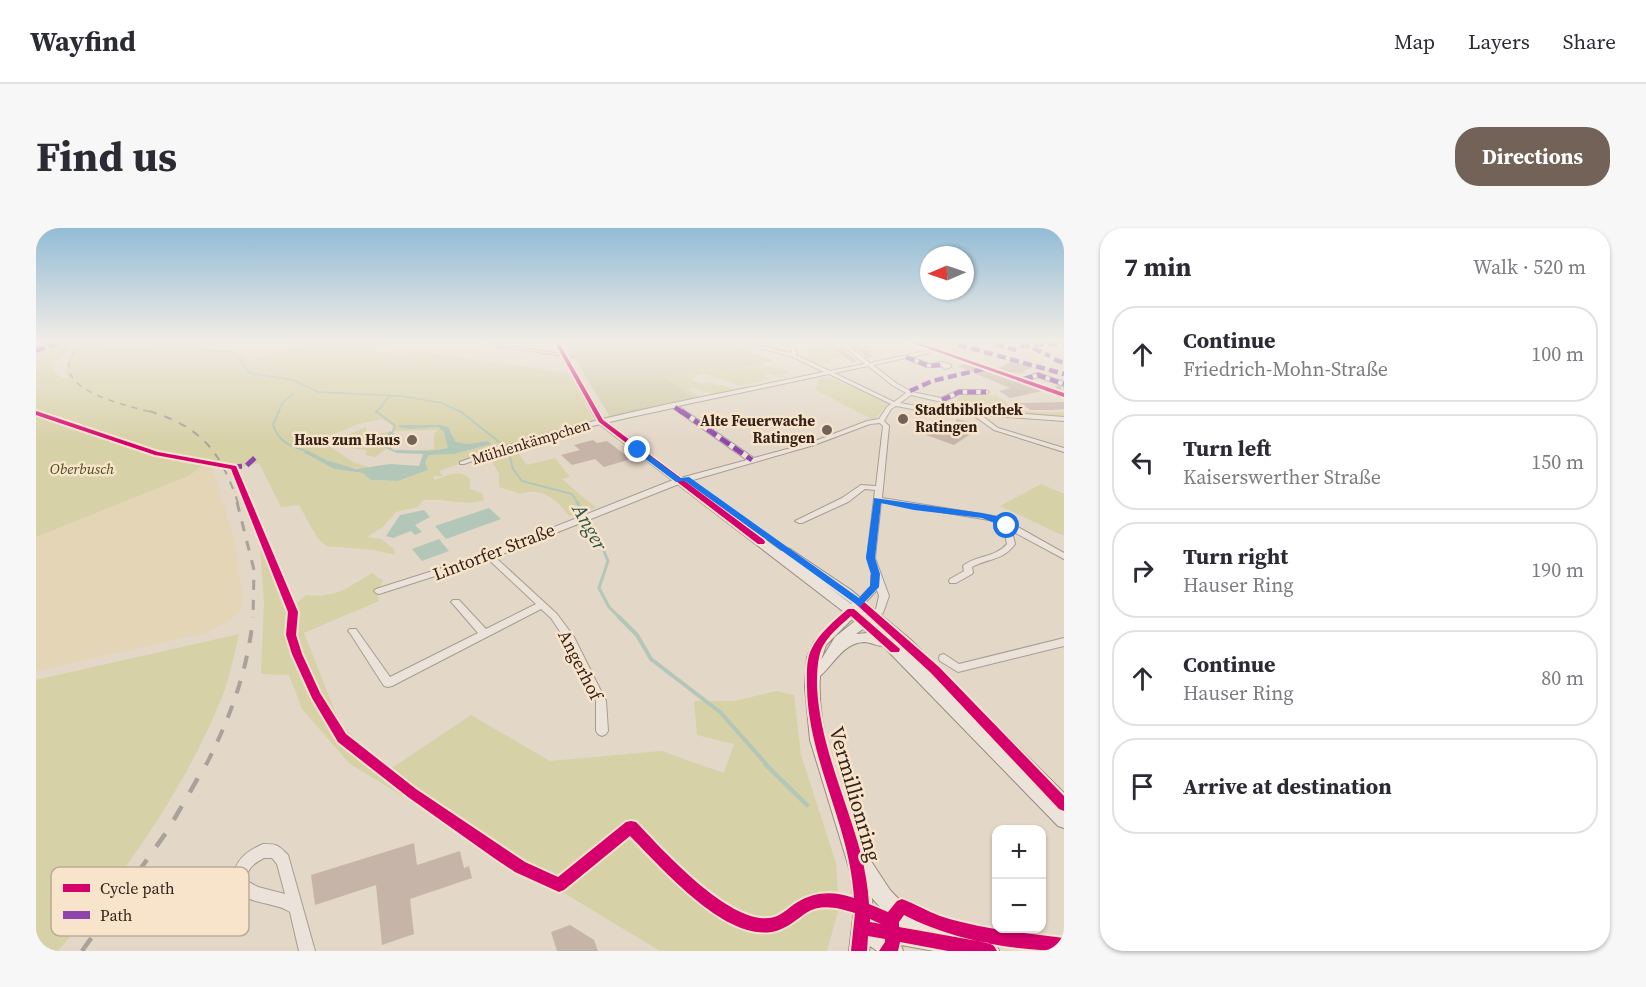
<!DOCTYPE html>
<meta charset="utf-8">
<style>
:root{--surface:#fff;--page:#f7f7f7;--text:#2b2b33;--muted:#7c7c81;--line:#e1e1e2;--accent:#726257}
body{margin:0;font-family:"Source Serif 4",serif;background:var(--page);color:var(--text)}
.controls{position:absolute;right:18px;bottom:18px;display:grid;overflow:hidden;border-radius:12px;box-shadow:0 2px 4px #0004}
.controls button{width:54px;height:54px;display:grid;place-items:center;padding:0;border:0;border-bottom:2px solid var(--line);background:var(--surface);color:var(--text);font:30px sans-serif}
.compass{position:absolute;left:884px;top:18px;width:54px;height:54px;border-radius:50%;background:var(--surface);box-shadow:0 2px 4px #0004;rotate:268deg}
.stop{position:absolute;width:18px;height:18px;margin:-14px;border:4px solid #1a73e8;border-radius:50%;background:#fff}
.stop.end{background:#1a73e8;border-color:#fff;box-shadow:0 2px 6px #0008}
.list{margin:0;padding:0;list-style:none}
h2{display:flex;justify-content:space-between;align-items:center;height:78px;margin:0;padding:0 24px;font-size:26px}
h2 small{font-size:20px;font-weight:400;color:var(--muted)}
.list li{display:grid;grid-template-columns:39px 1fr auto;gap:18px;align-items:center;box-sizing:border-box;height:96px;margin:0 12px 12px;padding:0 12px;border:2px solid var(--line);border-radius:24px}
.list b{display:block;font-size:22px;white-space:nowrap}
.list p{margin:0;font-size:20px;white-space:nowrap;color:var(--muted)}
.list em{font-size:20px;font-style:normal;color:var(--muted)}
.icon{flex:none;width:33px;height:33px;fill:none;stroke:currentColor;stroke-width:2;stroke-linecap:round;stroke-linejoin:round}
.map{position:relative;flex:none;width:1028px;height:723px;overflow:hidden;border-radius:24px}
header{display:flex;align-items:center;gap:36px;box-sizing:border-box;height:84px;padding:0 30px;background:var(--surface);border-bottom:2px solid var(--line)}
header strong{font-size:28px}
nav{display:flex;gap:33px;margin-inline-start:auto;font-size:21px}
.intro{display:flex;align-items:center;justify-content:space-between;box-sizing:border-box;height:144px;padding:0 36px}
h1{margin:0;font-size:42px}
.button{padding:15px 27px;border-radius:24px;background:var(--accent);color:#fff;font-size:21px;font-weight:700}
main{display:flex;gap:36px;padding:0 36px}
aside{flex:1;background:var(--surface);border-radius:24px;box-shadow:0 2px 4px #0004}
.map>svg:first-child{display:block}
.farmland{fill:#e4d5b6}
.green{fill:#d7d1a8;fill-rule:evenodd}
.cemetery{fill:#d0caa8}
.water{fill:#b3c7b8}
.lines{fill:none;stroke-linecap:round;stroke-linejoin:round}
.stream-far4{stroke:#b3c7b8;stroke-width:1.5}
.stream-far3{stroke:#b3c7b8;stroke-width:2}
.stream-far2{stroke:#b3c7b8;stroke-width:3}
.stream-far1{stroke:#b3c7b8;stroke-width:4}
.stream{stroke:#b3c7b8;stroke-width:4.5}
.building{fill:#c7b4a8}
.street-tunnel{stroke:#c0b3a4;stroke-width:5;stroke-dasharray:5 2;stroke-linecap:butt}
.street-casing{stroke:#a79c91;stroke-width:2}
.secondary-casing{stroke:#978c81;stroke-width:2}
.street{fill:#ebe3d9;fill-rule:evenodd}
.secondary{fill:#ebe3d9;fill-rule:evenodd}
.rail-far4{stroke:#a9a29a;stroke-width:1.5;stroke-dasharray:6 6;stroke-linecap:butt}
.rail-far3{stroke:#a9a29a;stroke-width:2;stroke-dasharray:8 8;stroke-linecap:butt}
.rail-far2{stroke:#a9a29a;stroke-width:3;stroke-dasharray:10 10;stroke-linecap:butt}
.rail-far1{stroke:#a9a29a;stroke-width:4;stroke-dasharray:13 13;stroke-linecap:butt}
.rail{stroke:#a9a29a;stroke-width:4.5;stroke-dasharray:16 16;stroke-linecap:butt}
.quiet-far1{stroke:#8e44ad;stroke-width:4.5;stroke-dasharray:9 4.5;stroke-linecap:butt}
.quiet{stroke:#8e44ad;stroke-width:5;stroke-dasharray:11 5;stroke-linecap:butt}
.cycleway-casing{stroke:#f7e4ca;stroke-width:4}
.cycleway{fill:#d6006c;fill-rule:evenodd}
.route{fill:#1a73e8}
.poi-dot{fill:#726257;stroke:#f7e4ca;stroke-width:2}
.labels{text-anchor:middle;stroke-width:5;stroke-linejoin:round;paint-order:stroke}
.far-poi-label{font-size:15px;font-weight:bold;fill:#35231a;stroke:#f7e4ca;text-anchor:end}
.far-street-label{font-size:15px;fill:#35231a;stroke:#f7e4ca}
.far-park-label{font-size:15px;font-style:italic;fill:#4c5220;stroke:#f7e4ca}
.street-label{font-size:18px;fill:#35231a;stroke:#f7e4ca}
.water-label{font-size:20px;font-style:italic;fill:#28564d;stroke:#f7e4ca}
.near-street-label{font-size:21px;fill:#35231a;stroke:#f7e4ca}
.key{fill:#f7e4ca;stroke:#bdaa95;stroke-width:1.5}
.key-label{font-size:16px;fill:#35231a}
</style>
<header>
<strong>Wayfind</strong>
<nav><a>Map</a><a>Layers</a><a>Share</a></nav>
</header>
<div class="intro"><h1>Find us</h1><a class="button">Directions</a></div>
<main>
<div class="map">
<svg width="1028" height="723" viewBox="0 0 1028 723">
<rect width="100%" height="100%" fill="#e3d7c7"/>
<path class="farmland" d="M171,235L175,236L200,317L206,369L204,384L191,394L169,405L0,443V309L152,248Z"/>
<path class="green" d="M0,113H42L19,136L18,142L26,151L33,149L29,142L34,126L49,113H79L67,120L112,119L128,113H154L167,121L201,123L214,133L280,113H358L338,123L366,130L379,123L532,145L559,195L473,221L482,220L481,224L491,237L519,230L534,249L526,251L560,280L533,288C523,273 504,257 485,266L463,259V245L453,230L431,233L403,243L407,248H398V252C411,248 424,240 434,251V261L446,265L448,272C427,279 408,269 387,272L382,279L360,284L347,299L331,309L345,311L358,321L359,327L338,322L291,318L282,311L263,277L245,279L223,235L202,240L171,235L152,248L0,309ZM346,191L358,198L357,203L402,202L398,206V221L368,223H393L412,220C413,213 408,202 402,199L374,201L362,198L406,197L415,203L420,214L433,216L451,213L453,217L418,226L393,227L389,234L392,242L362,253H344L336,252L327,245L298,241L269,225L271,222C291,235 313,242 336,240L319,235L283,212L323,196Z
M767,118H790L806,128L792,131L794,135L780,137L765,129L774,130L772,125H776Z
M725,136C737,141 746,139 756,144L746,147L753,150C743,151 737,144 727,146L736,151L703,158C701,156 672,146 667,146C661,146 661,149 655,151L665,156L673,154L681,158L687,157L700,163L681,167L658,160L652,161L664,169H674L661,172L626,149L678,138L689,143Z
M791,149L854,175L838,192L780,162L783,151Z
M930,167H960L977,180L921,173L922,169Z
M940,177L998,184H1028V189H1000L975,183L940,184Z
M330,199L331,207L352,204L347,219L350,221L339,229L330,227V222L314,220L299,212Z
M1005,256L1028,266V308L964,278Z
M231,314L259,377L270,367C301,370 311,360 336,345L347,353L341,364L343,373L268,405L304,496L353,542L435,487L514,533L625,523L688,545L698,516L661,507L658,473H698L741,463L758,467L765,527L800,635L803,680L791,723H624L314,536L266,481L253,447L225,446L228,374L224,316Z
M203,406C198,427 194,449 186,469C148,563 88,647 22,723H0V452Z"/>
<path class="cemetery" d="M553,113H690L737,133L689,143L678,138L627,149L661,172L574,189L529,115Z"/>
<path class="water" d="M364,197H405L412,199L420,214L433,216L451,213L456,216L418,226L393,227L389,234L392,242L362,253L335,252L327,245L298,241L267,224L271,222L290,232L320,241L354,236L383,238L387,226L361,225L345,218L346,212L354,203L358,205L354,219L358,222L393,223L412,220L408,204L402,199L374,201L362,199Z
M453,280L465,291L410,311L399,298Z
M388,282L394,289L379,297L386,304L379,307L375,303L357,310L350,308L364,287Z
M403,311L413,323L386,333L376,321Z"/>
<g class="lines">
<path class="stream-far4" d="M150,113L165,122L197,124L214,145L257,152L282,164L365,168L406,175L427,185
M242,185L247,174L258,165
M340,185L354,167"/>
<path class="stream-far3" d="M243,183L237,197C242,212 253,219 268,222
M340,183L359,198L357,203
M424,183L472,221L477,241L486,253L536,266L542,275"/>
<path class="stream-far2" d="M541,274L560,304L572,333L563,360L573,379L585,391"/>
<path class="stream-far1" d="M583,389L601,407L615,431L684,484L731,537"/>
<path class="stream" d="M729,536L771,577"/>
</g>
<path class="building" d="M799,113L800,115L821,133L816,134L786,114Z
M809,113H820L837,119L830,121L838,123L833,126L839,128L832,130Z
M976,133L997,139L986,144L991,146L976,144L972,149L1006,163L974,170L963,163L974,160L921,138L936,134L959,142Z
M1028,174V181L1016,182H995L983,175Z
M921,191L941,196L933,207L918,217L890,207L905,196L915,199Z
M557,212L561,215L571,213L595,231L568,239L559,231L536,237L525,227L544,222L538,217Z
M378,615L381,637L424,623L428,640L433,638L436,650L374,671L378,706L346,717L340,657L279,677L275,647Z
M534,697L558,712L562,723H521L515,704Z"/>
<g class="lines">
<path class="street-tunnel" d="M1020,161L1028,159"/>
<g class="street-casing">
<path id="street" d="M221,113H235L236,114C233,116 224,115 221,113Z
M242,113H252L243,115L241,114Z
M358,113H363L355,118H351V116Z
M430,113H440L537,128L535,129L432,114Z
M696,113H703L754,125L756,124L751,113H755L761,125L759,127L794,143L829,136L801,113H806L834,135L900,121H902V123L874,129L894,136L906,134L915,137V139L909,141L906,138L891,139L869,130L837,137L860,155L876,164L905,170L923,162H950L953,164L950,166H924L906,174L875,167L864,175L914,184L952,183L1028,189V193L945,187L962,200L1028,220V224L958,202L937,187L914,188L860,178L855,181L848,193L853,198L846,270L964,289L1028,325V331L976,303L979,316C967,333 952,330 936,339L937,344L936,346L920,355H914L913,353L914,351L928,343L927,338C940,327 959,330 971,316L967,298L959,293L845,274L839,330L853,368L847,385L841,389H835L833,387L840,381L843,368L841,362L827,377L824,378L819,375L835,358V348L836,346L831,330L839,262L829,261L812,274L766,295H763L759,293L806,270L825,257L840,258L847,198L844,195L834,196L778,217L643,256L459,329L521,386L538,409L570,473L572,503L570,506L566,508L562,506L560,503V473L531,414L515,390L505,381L356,458L352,459L348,458L314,405L312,403L314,401H320L354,449L442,405L417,376L415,374L417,372H423L450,401L500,376L452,331L343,366L340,365L338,363L340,361L450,326L637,252L711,232L637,180C566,195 496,211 428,236H424V234C540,190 667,170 788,144L755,128ZM832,138L856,157L870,165L858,174L798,145ZM793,146L855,176L851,179L843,191L831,193L774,215L718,230L642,178Z
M1024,113H1028V115L1024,114Z
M1002,145L1028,154V158L1002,149L992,152L1028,165V169L974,148L977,146L987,150Z
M1028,410V418L922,444L904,433L903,430L904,427L908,426L923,436Z
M227,616C241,616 242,617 252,627L279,723H263L254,684C239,674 216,677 203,664C200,661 198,656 196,651C200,632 209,624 227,616ZM228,630H236L241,636L249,666L222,659L211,653C210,641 218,635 228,630Z"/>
</g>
<g class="secondary-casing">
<path id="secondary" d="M517,113H523L568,192L745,323L750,320L754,321L815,362L875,412L1028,565V600L1022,598L847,418C840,418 835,414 828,414C807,415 798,436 784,448C780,509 808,569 827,626L831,627L854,662L877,686L960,716L963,723H898L865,717L867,723H841L834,718L833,723H813L818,682L815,646L774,512L769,459L771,429L778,414L808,384L562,195ZM789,356L816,376H815ZM816,391L819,393L799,409L785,432L790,417ZM827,401L832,405L820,406ZM836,670L859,696L837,692Z"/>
</g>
<use href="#street" class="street"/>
<use href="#secondary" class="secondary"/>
<path class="rail-far4" d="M46,113C40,121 31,131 33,142C38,167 97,179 118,185"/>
<path class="rail-far3" d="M113,183C166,199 185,224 202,275"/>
<path class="rail-far2" d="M201,274L218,342L217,391"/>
<path class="rail-far1" d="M170,537C194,490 212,442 217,389"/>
<path class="rail" d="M46,723L132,602L170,536"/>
<path class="quiet-far1" d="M909,113L1028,146
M959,116L980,122
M985,118L1028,115
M997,120L1014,128
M0,123L28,113
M870,129L893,138L905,137
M1018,131L1028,135
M988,151L1002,147L1028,156
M874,163L896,153L951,140
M906,172L923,164H950
M639,179L647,185"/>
<path class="quiet" d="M645,183L716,232
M195,239L210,238L221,228"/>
<g class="cycleway-casing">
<path id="cycleway" d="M518,113H522L567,192L728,312L729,314L728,316H722L563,194Z
M871,113H877L1028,165V169Z
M0,183L122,224L200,238L262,384L260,407L266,426L284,465L310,506L380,561L468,620L489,634L522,649L590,594L595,593L600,594C626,621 700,705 741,688C748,685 754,679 760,675C779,663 798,663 818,670C814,597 772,532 771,459C771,446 770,433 775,422C783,405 798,393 812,381H818L864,421L863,424H855L815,388C804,398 791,408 785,422C781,434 781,447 781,459C784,517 810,570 825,626C829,642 832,659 833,676L852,684L861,673L866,671C879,676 891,683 904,688C944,701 987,705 1028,710V723C976,723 914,711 868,687L863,694V699L953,715L958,718L961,723H912L864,714L862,723H843L849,714V711L832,708L831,723H815L819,685C803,680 785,675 770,685C761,691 754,698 743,702C694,720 625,639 594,608L528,662L523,664L479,644L458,630L372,569L302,514L276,470L256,426L250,407L252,384L195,241L119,227L0,187ZM834,691L845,696L834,694Z
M824,372L827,373L903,439L1028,568V583L1023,581L895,445L821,377L819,375L821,373Z"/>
</g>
<use href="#cycleway" class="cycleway"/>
</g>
<linearGradient id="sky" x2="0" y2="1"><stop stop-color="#93bcd5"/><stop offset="0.53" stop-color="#f2ede6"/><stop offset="1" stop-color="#f2ede6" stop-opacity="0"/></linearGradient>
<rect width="1028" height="214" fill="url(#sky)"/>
<path class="route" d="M599,220H604L644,250L653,249L823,370L834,358L835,346L830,330L838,270L946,285L964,289L975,298L971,300L946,290L878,282L845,275L839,330L844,346L843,359L824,379L649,253L640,254L599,223Z"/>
<g class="poi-dot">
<circle cx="867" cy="191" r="6"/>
<circle cx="791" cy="202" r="6"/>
<circle cx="376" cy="212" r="6"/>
</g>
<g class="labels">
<g class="far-poi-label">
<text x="879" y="187" text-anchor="start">Stadtbibliothek<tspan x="879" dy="17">Ratingen</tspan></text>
<text x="779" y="198">Alte Feuerwache<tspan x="779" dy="17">Ratingen</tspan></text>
<text x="364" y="217">Haus zum Haus</text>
</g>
<g class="far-street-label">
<text transform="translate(495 214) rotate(-17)" y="5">Mühlenkämpchen</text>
</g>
<g class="far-park-label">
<text x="46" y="246">Oberbusch</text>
</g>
<g class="street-label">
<text transform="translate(458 324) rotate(-21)" y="6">Lintorfer Straße</text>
<text transform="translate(544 437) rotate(63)" y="6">Angerhof</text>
</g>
<g class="water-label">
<text transform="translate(554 299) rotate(61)" y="7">Anger</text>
</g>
<g class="near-street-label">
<text transform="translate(819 566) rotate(74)" y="7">Vermillionring</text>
</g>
</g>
<rect x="15" y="639" width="198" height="69" rx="9" class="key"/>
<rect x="27" y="656" width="27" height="8" fill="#d6006c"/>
<rect x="27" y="683" width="27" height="8" fill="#8e44ad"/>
<g class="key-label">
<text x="64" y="666">Cycle path</text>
<text x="64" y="693">Path</text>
</g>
</svg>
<div class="controls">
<button>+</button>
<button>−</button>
</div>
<svg class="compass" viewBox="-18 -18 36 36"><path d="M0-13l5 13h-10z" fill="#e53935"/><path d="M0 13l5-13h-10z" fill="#7c7c81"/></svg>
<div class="stop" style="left:971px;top:298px"></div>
<div class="stop end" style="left:602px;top:222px"></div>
</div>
<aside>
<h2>7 min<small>Walk · 520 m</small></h2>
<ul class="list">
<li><svg class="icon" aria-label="ahead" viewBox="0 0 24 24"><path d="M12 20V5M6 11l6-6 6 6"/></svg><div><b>Continue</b><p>Friedrich-Mohn-Straße</p></div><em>100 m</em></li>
<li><svg class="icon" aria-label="left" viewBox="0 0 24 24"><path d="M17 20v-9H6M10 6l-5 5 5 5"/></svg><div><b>Turn left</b><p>Kaiserswerther Straße</p></div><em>150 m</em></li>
<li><svg class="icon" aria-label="right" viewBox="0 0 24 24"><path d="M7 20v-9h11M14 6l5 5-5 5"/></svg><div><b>Turn right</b><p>Hauser Ring</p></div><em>190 m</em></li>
<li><svg class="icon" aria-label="ahead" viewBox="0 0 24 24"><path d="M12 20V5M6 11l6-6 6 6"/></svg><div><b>Continue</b><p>Hauser Ring</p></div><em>80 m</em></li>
<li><svg class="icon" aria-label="arrive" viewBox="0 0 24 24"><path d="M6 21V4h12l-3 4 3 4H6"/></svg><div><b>Arrive at destination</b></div></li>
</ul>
</aside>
</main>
